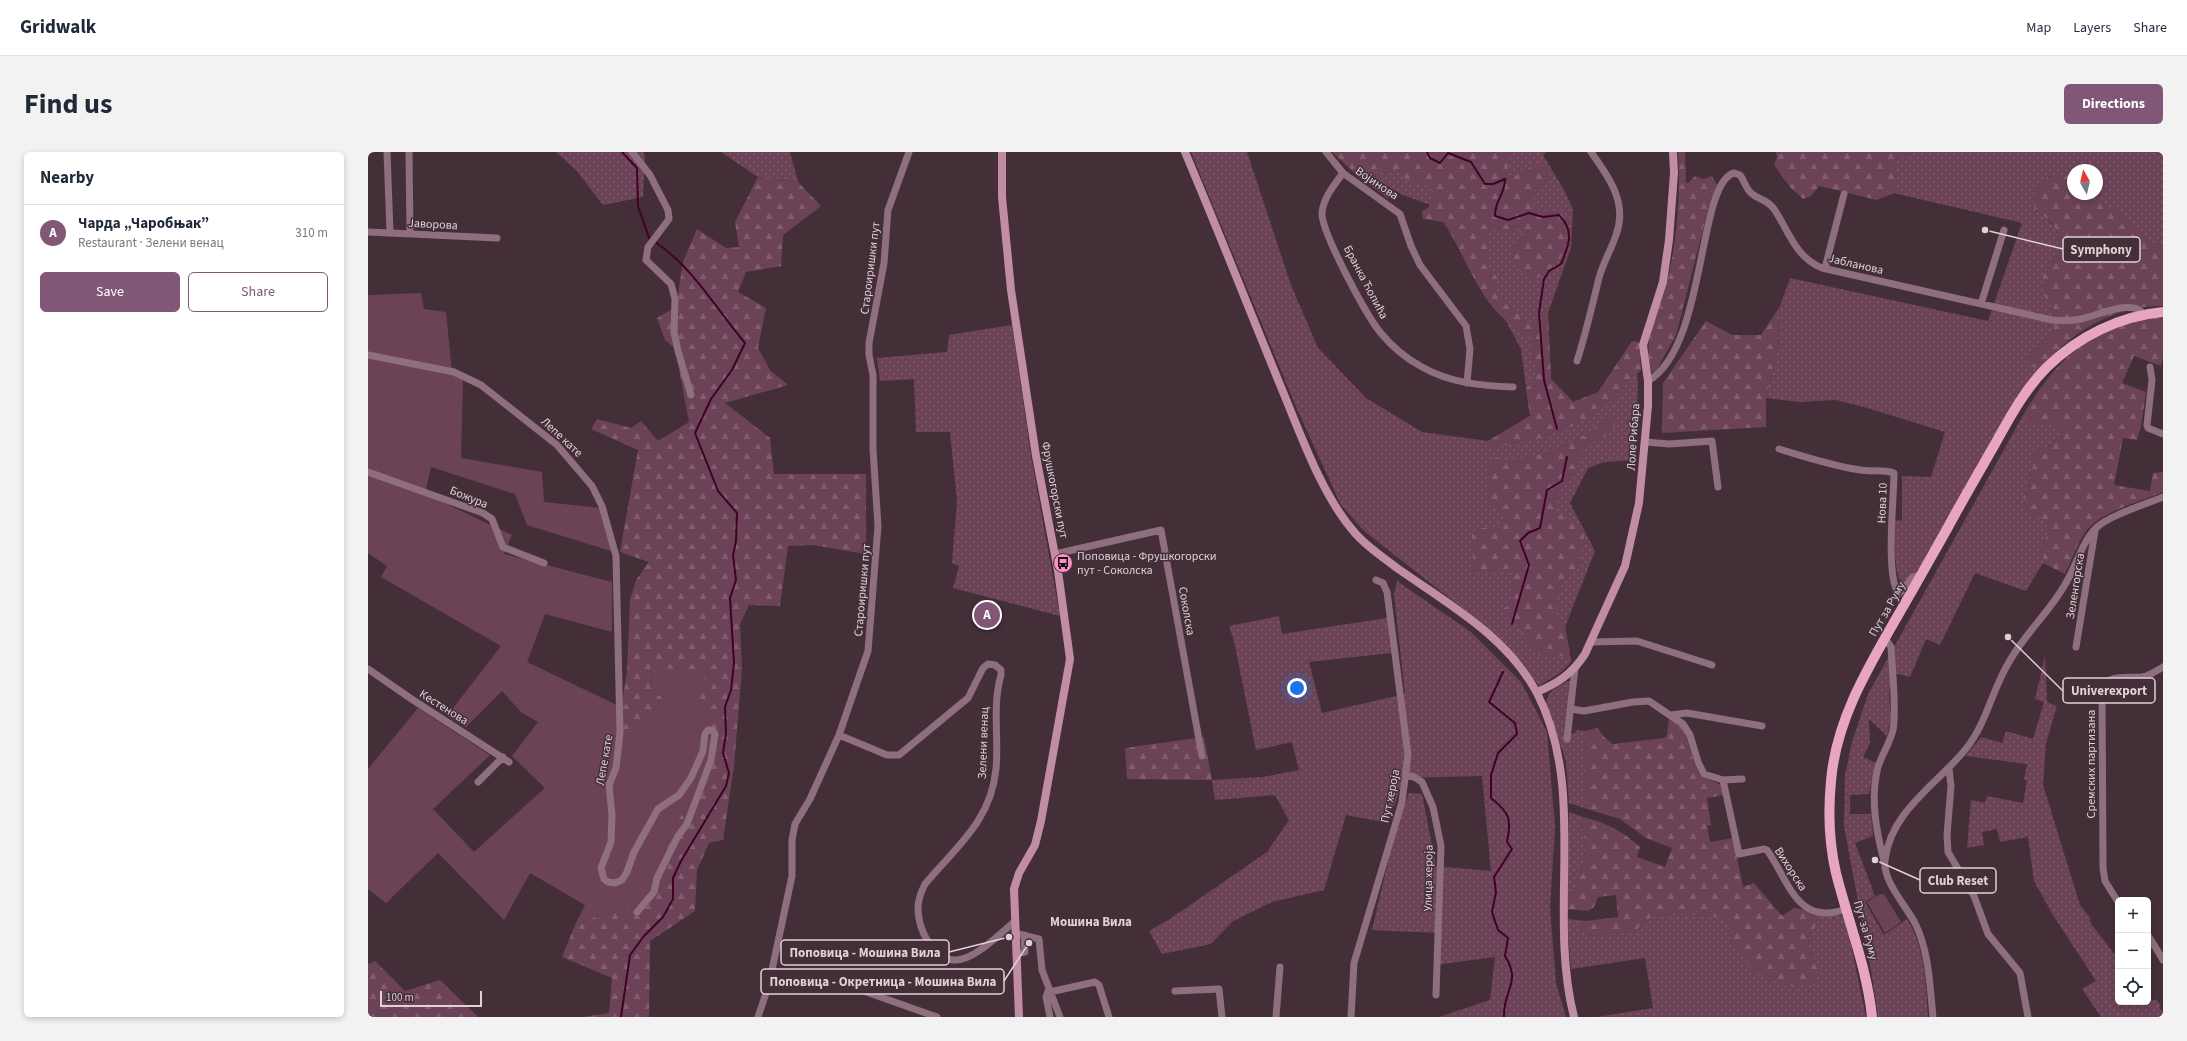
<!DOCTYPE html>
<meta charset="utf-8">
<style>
:root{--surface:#fff;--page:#f2f2f3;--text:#1f2937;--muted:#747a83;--line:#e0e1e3;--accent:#825776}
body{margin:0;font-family:"Source Sans 3",sans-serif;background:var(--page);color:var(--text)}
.controls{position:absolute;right:12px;bottom:12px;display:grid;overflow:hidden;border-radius:6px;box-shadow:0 2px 6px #0003}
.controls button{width:36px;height:36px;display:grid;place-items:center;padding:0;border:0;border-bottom:1px solid var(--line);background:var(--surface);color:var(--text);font:20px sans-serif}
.compass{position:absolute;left:1699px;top:12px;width:36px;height:36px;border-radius:50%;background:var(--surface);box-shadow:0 2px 6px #0003;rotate:352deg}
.scale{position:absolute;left:12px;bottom:10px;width:102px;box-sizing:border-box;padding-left:4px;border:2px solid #dfd1d6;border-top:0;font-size:11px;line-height:14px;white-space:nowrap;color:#dfd1d6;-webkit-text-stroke:3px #442f39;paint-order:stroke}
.you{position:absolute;left:929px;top:536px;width:14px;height:14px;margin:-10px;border:3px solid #fff;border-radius:50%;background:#1a73e8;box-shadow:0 0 0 6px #1a73e833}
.badge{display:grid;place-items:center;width:26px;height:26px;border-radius:50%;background:var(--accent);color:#fff;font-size:13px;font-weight:700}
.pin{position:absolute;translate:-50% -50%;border:2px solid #fff;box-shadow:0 1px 4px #0006}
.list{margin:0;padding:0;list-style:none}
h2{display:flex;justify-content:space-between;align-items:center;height:52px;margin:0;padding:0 16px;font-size:17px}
h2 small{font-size:13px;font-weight:400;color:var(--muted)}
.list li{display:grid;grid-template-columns:26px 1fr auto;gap:12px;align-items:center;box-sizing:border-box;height:56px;padding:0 16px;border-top:1px solid var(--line)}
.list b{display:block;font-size:15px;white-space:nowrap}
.list p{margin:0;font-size:13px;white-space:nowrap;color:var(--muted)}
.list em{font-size:13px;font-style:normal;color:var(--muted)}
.actions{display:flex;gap:8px;padding:12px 16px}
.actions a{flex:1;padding:9px 0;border:1px solid var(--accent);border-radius:6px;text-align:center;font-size:14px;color:var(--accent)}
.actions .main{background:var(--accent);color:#fff}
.icon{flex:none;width:22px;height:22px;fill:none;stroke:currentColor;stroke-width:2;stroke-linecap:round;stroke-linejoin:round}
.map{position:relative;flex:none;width:1795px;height:865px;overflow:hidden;border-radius:6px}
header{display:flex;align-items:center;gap:24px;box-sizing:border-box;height:56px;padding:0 20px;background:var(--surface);border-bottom:1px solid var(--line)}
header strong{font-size:19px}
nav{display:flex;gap:22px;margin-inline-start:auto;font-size:14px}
.intro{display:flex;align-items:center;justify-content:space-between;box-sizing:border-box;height:96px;padding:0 24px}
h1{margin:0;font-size:28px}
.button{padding:10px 18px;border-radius:6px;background:var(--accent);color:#fff;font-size:14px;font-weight:700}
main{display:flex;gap:24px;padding:0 24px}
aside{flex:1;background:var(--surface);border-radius:6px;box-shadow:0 2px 6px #0003}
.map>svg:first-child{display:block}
.grass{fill:url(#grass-dots)}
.forest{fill:url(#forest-firs)}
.garden{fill:#6c4356}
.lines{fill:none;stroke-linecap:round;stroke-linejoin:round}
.stream{stroke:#410127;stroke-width:2}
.street{stroke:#8f6e7d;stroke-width:7}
.secondary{stroke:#c08da4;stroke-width:8}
.primary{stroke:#e7a5c2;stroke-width:10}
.labels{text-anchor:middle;stroke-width:3;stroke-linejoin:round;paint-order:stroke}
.street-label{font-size:12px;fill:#dfd1d6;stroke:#442f39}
.poi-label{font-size:12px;fill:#dfd1d6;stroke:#442f39;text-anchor:start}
.neighbourhood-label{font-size:13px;font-weight:bold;fill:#dfd1d6;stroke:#442f39}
.leader{fill:none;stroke:#dfd1d6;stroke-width:1.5}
.callout-dot{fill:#dfd1d6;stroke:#442f39;stroke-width:1.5}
.callout{fill:#442f39;stroke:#dfd1d6;stroke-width:1.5}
.callout-label{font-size:13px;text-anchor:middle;font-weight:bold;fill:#dfd1d6}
</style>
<header>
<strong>Gridwalk</strong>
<nav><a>Map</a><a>Layers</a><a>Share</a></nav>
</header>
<div class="intro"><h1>Find us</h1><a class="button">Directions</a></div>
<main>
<aside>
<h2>Nearby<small></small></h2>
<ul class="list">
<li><span class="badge">A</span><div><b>Чарда „Чаробњак”</b><p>Restaurant · Зелени венац</p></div><em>310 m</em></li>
</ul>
<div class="actions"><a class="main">Save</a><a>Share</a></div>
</aside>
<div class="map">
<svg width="1795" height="865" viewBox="0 0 1795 865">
<defs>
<pattern id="grass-dots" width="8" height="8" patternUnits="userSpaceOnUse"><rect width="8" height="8" fill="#6c4356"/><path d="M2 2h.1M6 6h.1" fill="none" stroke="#815d6e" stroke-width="1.8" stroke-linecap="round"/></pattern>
<pattern id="forest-firs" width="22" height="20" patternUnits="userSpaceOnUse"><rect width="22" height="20" fill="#6c4356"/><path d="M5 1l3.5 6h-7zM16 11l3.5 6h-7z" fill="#815d6e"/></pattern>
</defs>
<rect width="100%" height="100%" fill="#442f39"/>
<path class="grass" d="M188,0H275L277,3L275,45L235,53L208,18Z
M353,0H422L430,30L390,25Z
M823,0H879L923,133L950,196L998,246L1054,280L1120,289L1162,264L1153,197L1079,59L1035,43L1003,25L972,0H1178L1175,3L1196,38L1205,57L1203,96L1180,161L1183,227L1205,250L1236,244L1269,222L1270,233L1267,308L1236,310L1220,316L1202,351L1227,399L1197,475L1203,510L1193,520L1171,534L1153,509L1126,481L996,379L973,353L928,255Z
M1546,0H1795V95C1772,90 1769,73 1752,61C1741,53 1729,56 1722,42H1729V18H1705V23L1681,24L1667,57L1685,73L1691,83L1690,104L1675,122V142L1687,161V174L1677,192L1663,201L1672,217L1541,442C1524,431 1527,387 1527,369L1534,368V324L1563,325L1577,280L1496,255L1468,248L1432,250L1398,246L1410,198L1412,154L1422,126L1620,169L1654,71L1526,41L1530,31L1526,10L1530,6Z
M644,173L663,304L692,464L585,436L591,414L584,411L589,349L582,280H548L546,227L512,229L509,206L579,200L581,183Z
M1658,258L1656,263L1667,272L1689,270L1693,283L1682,294L1666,300L1667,318L1664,315L1661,335L1655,345L1659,360L1676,368L1681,378L1674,395L1675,411L1658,439L1607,421L1572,493L1558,487L1542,525L1526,521L1521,539L1523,567L1519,584L1501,567L1502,591L1495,605L1508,611L1501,642L1482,643V662H1503L1505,684L1487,691L1507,744L1497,750L1516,783L1539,767C1557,794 1558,834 1560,865H1510L1504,824L1476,674L1477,623L1484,590L1500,542Z
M1029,429L1103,480L1153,530L1179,580L1187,675L1182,757L1188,831L1198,865H1071L1122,848L1127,805L1067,813L1070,781L1004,778L1028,676L1041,641L1054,642L1068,714L1123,719L1114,624L1035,626L1027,652L1016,670L978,663L956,738L904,750L865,769L843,792L794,802L781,779L802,767L899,700L921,668L907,643L847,648L844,628L895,625L931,618L924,590L888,598L866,489L861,474L911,464L914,482L1019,466L1023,501L941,510L954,561L1037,542L1026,442Z
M1677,504L1679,550L1689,554L1678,591L1675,633L1712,753L1723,767L1721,768L1724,773L1748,804L1750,803V850H1780V848L1783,847L1785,849L1788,847L1793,854L1791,855L1795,861V865H1733L1714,837L1728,829L1685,763L1666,729L1660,685L1632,690L1629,677L1614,680L1616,693L1599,696L1603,648L1617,651L1619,644L1655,651L1659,628H1656L1659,612L1598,604L1613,585L1634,591L1638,579L1665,587L1676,550L1667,547Z
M1199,529H1203L1199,580L1206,582L1209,578L1217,579L1219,657L1201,651L1198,609L1178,553C1179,539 1188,536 1199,529Z
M1201,660L1218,666L1213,670C1214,680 1218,689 1218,698C1218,713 1207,720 1209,738L1206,741L1200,740Z
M1308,761L1357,766L1364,791L1452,816C1432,789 1442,789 1454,761L1477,764L1498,865H1229L1285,856L1277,806L1203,817L1199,767L1218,769L1211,776V781L1220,784L1266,780L1283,765Z"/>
<path class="forest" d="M964,0H1148L1139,8L1140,17L1139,22L1142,27L1168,12L1177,14L1182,21C1178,30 1167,36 1161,45L1165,54C1167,55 1170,58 1173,59C1184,62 1191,56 1200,66C1196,79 1200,92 1193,105C1190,109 1177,122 1173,124C1160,132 1143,116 1144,103C1145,93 1156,89 1158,80L1153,75L1137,82L1133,78L1122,77L1117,83L1123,101L1118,110L1130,127L1126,131L1133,144L1160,172L1167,173L1175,162L1180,161L1183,227L1205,250L1230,240L1264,189L1271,190L1273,218C1262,229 1251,243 1239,253C1204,280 1163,292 1120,295V289L1162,264L1158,236L1165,231L1168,217L1165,212L1163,185L1156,186L1152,181V175C1116,166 1096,98 1075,70L1055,67L1054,59L1060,56L1066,43L1061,35L1045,31L1035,25L1033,20L1024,17L1010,21L1014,34L1024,39V45L1020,46L992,26Z
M1310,0H1317L1318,31H1320L1327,24L1336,27L1344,24L1349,33L1342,50L1308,183L1289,217L1284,221C1273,184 1291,165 1299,130C1309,89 1313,42 1310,0Z
M1408,0H1546L1530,6L1526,10L1530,31L1526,41L1509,48L1451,34L1443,44L1435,47L1422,35L1406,13L1409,6Z
M1705,23V42H1722C1730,56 1741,53 1752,61C1770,73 1772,90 1795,95V154C1746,153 1702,181 1672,217L1660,213L1658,210L1663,201L1677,192L1687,174V161L1675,142V122L1690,104L1691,84L1685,72L1667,57L1665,45C1679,21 1678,24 1705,23Z
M390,25L430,30L453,54L415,83L413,114L378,120L370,140L398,156L390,196L402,218L420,233L357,251L402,286L406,322H498V402L445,393L420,394L412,454L381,453L372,472L374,517L366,614L355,688L341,691L329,718L327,759L282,789L281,865H214L241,861L244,826L194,805L207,773L244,758L279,754L305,674L337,632L341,575L331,547L283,515L284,540L295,545L273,578L250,594L251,570L259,520L262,448L268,428L281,410L252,400L270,298L223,277L229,267L263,276L273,269L290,289L321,270L307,196L297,188L289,166L308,155L315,110L329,77L358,96L371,95L367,70Z
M1412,154L1410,198L1398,246V275L1294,281L1295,231L1338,169L1364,183H1393Z
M1795,165V204L1793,214L1766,204L1754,231L1778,240L1773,274L1769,288L1755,286L1746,333L1782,339L1785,321L1795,320V340C1774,349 1733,360 1719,378C1709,391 1704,408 1697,422L1675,411L1674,395L1681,378L1676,368L1658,360L1655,345L1661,335L1664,315L1666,317L1665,311L1666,300L1682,294L1693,283L1689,270L1667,272L1658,269L1656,263L1658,258C1693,202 1727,172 1795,165Z
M1251,259C1247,288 1233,281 1217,298C1209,307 1213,312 1208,320C1200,336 1185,338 1187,359L1217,380L1210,418L1195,430L1188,461L1190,469L1197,475L1202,501C1189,508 1180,506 1167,502L1154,480L1135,463L1134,457L1142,453L1147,419L1104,421L1100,418L1105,409L1104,382L1108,377L1131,374L1136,371C1134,359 1132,356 1121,354C1118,340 1117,318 1126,306C1134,307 1143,309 1151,307C1186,303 1224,281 1251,259Z
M1301,566L1313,574L1319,585L1326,611L1333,624L1353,633L1356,643L1339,646L1343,673L1339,674L1342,690L1365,686L1375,735L1386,731L1414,764L1426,756L1454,761C1442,789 1432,789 1452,816L1447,833L1419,834L1386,820L1364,791L1357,766L1308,761L1283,765L1266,780L1220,784L1211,782V776L1218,769L1250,765L1248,743L1230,745L1226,755L1220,759L1199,757L1200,740L1206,741L1209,738C1207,720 1218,713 1218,698C1218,689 1214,679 1213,670L1218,666C1240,671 1255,680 1272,695L1269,705L1297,715L1304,696L1278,686L1252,667L1219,657L1217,579L1230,576L1236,585L1245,592L1296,586L1299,583Z
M836,585L844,628L759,627L757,596Z
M7,809L37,839L72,828L110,865H0V812Z"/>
<path class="garden" d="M53,141L56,157L78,160L84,220L95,226L93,306L174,320L176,350L232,356L243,399L159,373L147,342L63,315L57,342L144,383L136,402L244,430V480L177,462L159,510L253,555L250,594L273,578L295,545L284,540L283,515L338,520L331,547L341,575L337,632L305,674L279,754L244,758L207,773L217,753L162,721L136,768L70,701L18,751L0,737V617L50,556L122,603L65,657L106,700L177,636L144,604L170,570L153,560L134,539L98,575L79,564L133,494L13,425L19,414L0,401V143Z
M1512,742H1516L1533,770L1517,781L1499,750Z"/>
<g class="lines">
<path class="stream" d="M254,0L269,16L270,54L281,86L283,87
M1059,0L1062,6L1072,11L1080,1L1103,10L1117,32H1125L1137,27C1137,43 1127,47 1127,64L1140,68L1161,61L1175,65L1191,63C1207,79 1201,93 1193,112L1181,119L1176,127L1171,161L1176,228L1189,277
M1144,472L1161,413L1152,389L1160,381L1172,376L1179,338L1194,329L1199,305
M1135,520L1121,550L1147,571L1149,582L1130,601L1123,623V646C1141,660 1144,667 1139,690L1144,697L1126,725L1128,740L1124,760L1130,778L1140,786L1137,804C1154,831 1135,837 1136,865
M253,865L262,803L276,784L295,765L305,747V726L313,709L358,634L361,621L355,601L358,581L357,555L363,538L366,511L362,446L368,428L365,403L368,389L369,361L350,339L327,281L343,247L364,218L377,191C348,157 325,115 287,90"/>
<path class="street" d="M19,0L22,80
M41,0L42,81
M264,0L282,23L300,58L301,67L280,95L278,108L303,132L307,147L306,180L310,199L323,243
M958,0L975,21L1032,62L1043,94L1052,113L1098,174L1102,197L1099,231
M975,21C967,32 955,46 954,61C953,80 999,164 1012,180C1024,195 1039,207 1054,215C1082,231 1114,234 1145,235
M0,80L129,86
M1457,116L1476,42
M1613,152L1636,78
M0,203L86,220L113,233L189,293L224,334L234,354L248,404L252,580L248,616L241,633L244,663L243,690L233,716L236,727L240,730L247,731L254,728L259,720L266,700L290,657L311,643L323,626L335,599L337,582L340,578H344L347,582L343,608L319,672L310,684L289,726L286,740L269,760
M1209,209C1218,181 1224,154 1231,126C1235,111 1243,98 1248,83C1260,51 1241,25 1223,0
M1782,215L1784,228L1779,273L1780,276L1795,282
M1280,229C1339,195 1329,31 1366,21L1372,23C1376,28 1378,37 1383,41C1390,48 1398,46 1406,57C1421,79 1427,105 1454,116L1684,168C1694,169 1703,169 1713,167C1728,164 1764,146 1776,162
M1278,290L1301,292L1344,289L1350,335
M1411,297C1438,305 1465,314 1492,318C1504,320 1514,317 1526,321C1526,346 1517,425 1531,442L1545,425L1554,422
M0,320L115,361L124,367L135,395L176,411
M687,402L793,378L834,604
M1223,490L1269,489L1344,513
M1708,495L1727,379
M0,517L45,548L141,610
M1203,557L1216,559L1265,550L1281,549L1315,572L1322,583L1330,610L1336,622L1355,628L1374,627
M1303,563L1319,561L1394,574
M471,583L519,603H531L600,546L615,516L620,512L627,513L633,518V523C624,554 631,585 628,617C623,669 588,695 557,732C553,740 550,747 550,756C550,776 564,809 588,808C606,808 632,782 646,770
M1199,587L1207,516
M1581,617L1583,634L1579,683L1580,700L1606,744L1620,782L1652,821L1660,865
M1038,623L1046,625L1054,630L1065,655L1073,694L1068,843
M1355,628L1371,702L1396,697L1399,698C1421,729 1429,775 1478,757
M110,630L135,605
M1516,709C1508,679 1502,646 1510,615C1514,602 1522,591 1525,578C1529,557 1524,518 1523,495L1517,486
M1750,750L1737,729L1735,716L1734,537C1739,520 1765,528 1778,524C1784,522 1790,518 1795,515
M647,781L671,787L674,818L692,865
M1780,783L1795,808
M648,802L657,800L656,783
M487,836L569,865
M681,837L678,845L682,865
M807,839L851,837L854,865
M682,840L727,830L731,833L741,865
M390,865L401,832L424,724V688L427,672L442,647L471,583L500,499L510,374L505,297V223L501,203V191L516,111L520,58L541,0
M908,865L912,815
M983,865L986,811L1034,650L1040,603L1019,440L1015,431L1008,428
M1565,865C1562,835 1561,799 1547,771C1538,754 1514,728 1517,708C1523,659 1568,633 1597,598C1619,571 1623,540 1641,510C1657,481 1683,459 1699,429C1709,412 1714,390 1728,376C1740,364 1778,352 1795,345"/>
<path class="secondary" d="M634,0V45L643,138L668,304L690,419L702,507L673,669L667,693L651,721L646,737L651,865
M817,0C850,78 881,157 913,235C932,281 954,344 987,381C999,395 1015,405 1029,416C1080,452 1139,484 1169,541C1220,640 1179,759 1206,865
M1169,540C1190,531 1204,522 1217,502L1257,414L1271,351L1280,254V229L1275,193L1295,130L1301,88L1306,21L1305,0"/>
<path class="primary" d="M1504,865C1499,816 1480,769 1468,721C1461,691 1460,660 1463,629C1468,569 1499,517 1529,465C1546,436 1562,407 1579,377C1594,349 1611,320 1627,292C1642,265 1657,237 1679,215C1710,185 1751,164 1795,160"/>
</g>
<defs>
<g id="bus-disc" transform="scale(1)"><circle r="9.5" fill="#fb8fc3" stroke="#442f39"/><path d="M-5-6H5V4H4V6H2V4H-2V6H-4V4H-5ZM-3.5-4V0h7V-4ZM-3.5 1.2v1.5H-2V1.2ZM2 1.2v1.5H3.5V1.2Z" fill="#111"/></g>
</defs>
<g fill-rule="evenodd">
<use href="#bus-disc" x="695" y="411"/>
</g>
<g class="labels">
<g class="street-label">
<text transform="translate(1009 31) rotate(34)" y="4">Војинова</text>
<text transform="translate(65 72) rotate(3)" y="4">Јаворова</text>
<text transform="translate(1488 112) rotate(13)" y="4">Јабланова</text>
<text transform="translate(502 116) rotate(-83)" y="4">Староиришки пут</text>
<text transform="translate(998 130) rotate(62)" y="4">Бранка Ћопића</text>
<text transform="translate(194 285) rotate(43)" y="4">Лепе кате</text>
<text transform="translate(1265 285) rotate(-86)" y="4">Лоле Рибара</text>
<text transform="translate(687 338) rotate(79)" y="4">Фрушкогорски пут</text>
<text transform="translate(101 345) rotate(22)" y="4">Божура</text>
<text transform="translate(1514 351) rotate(-88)" y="4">Нова 10</text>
<text transform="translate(1707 434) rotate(-81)" y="4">Зеленгорска</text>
<text transform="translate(494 438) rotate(-85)" y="4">Староиришки пут</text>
<text transform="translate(1519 457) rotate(-60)" y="4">Пут за Руму</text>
<text transform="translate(819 459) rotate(80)" y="4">Соколска</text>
<text transform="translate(76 555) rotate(32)" y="4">Кестенова</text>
<text transform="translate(615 591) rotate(-88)" y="4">Зелени венац</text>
<text transform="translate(236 608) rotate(-80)" y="4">Лепе кате</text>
<text transform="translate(1723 612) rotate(-90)" y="4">Сремских партизана</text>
<text transform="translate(1022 644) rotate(-78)" y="4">Пут хероја</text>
<text transform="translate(1423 717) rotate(57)" y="4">Вихорска</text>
<text transform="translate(1060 726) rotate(-89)" y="4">Улица хероја</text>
<text transform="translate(1498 778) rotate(74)" y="4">Пут за Руму</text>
</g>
<g class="poi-label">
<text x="709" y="408">Поповица - Фрушкогорски<tspan x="709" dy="14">пут - Соколска</tspan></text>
</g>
<g class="neighbourhood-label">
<text x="723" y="774">Мошина Вила</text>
</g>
</g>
<path class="leader" d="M1617 78L1695 97M1640 485L1695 539M1507 708L1552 728M641 785L581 800M661 791L636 829"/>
<g class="callout-dot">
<circle cx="1617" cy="78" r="4"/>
<circle cx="1640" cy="485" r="4"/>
<circle cx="1507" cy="708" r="4"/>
<circle cx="641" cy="785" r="4"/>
<circle cx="661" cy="791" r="4"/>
</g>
<g class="callout">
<rect x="1695" y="85" width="77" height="25" rx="4"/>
<rect x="1695" y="526" width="92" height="25" rx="4"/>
<rect x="1552" y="716" width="76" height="25" rx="4"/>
<rect x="413" y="788" width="168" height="25" rx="4"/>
<rect x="393" y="817" width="243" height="25" rx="4"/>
</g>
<g class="callout-label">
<text x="1733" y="102">Symphony</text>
<text x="1741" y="543">Univerexport</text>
<text x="1590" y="733">Club Reset</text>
<text x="497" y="805">Поповица - Мошина Вила</text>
<text x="515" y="834">Поповица - Окретница - Мошина Вила</text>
</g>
</svg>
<div class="controls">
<button>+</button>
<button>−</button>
<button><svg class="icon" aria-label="locate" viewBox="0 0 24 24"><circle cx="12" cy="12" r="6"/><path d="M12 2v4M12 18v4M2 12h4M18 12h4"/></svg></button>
</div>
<svg class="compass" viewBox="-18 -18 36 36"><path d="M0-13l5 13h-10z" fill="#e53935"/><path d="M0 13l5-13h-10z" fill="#747a83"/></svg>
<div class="scale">100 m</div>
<div class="you"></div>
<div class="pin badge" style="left:619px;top:463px">A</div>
</div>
</main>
